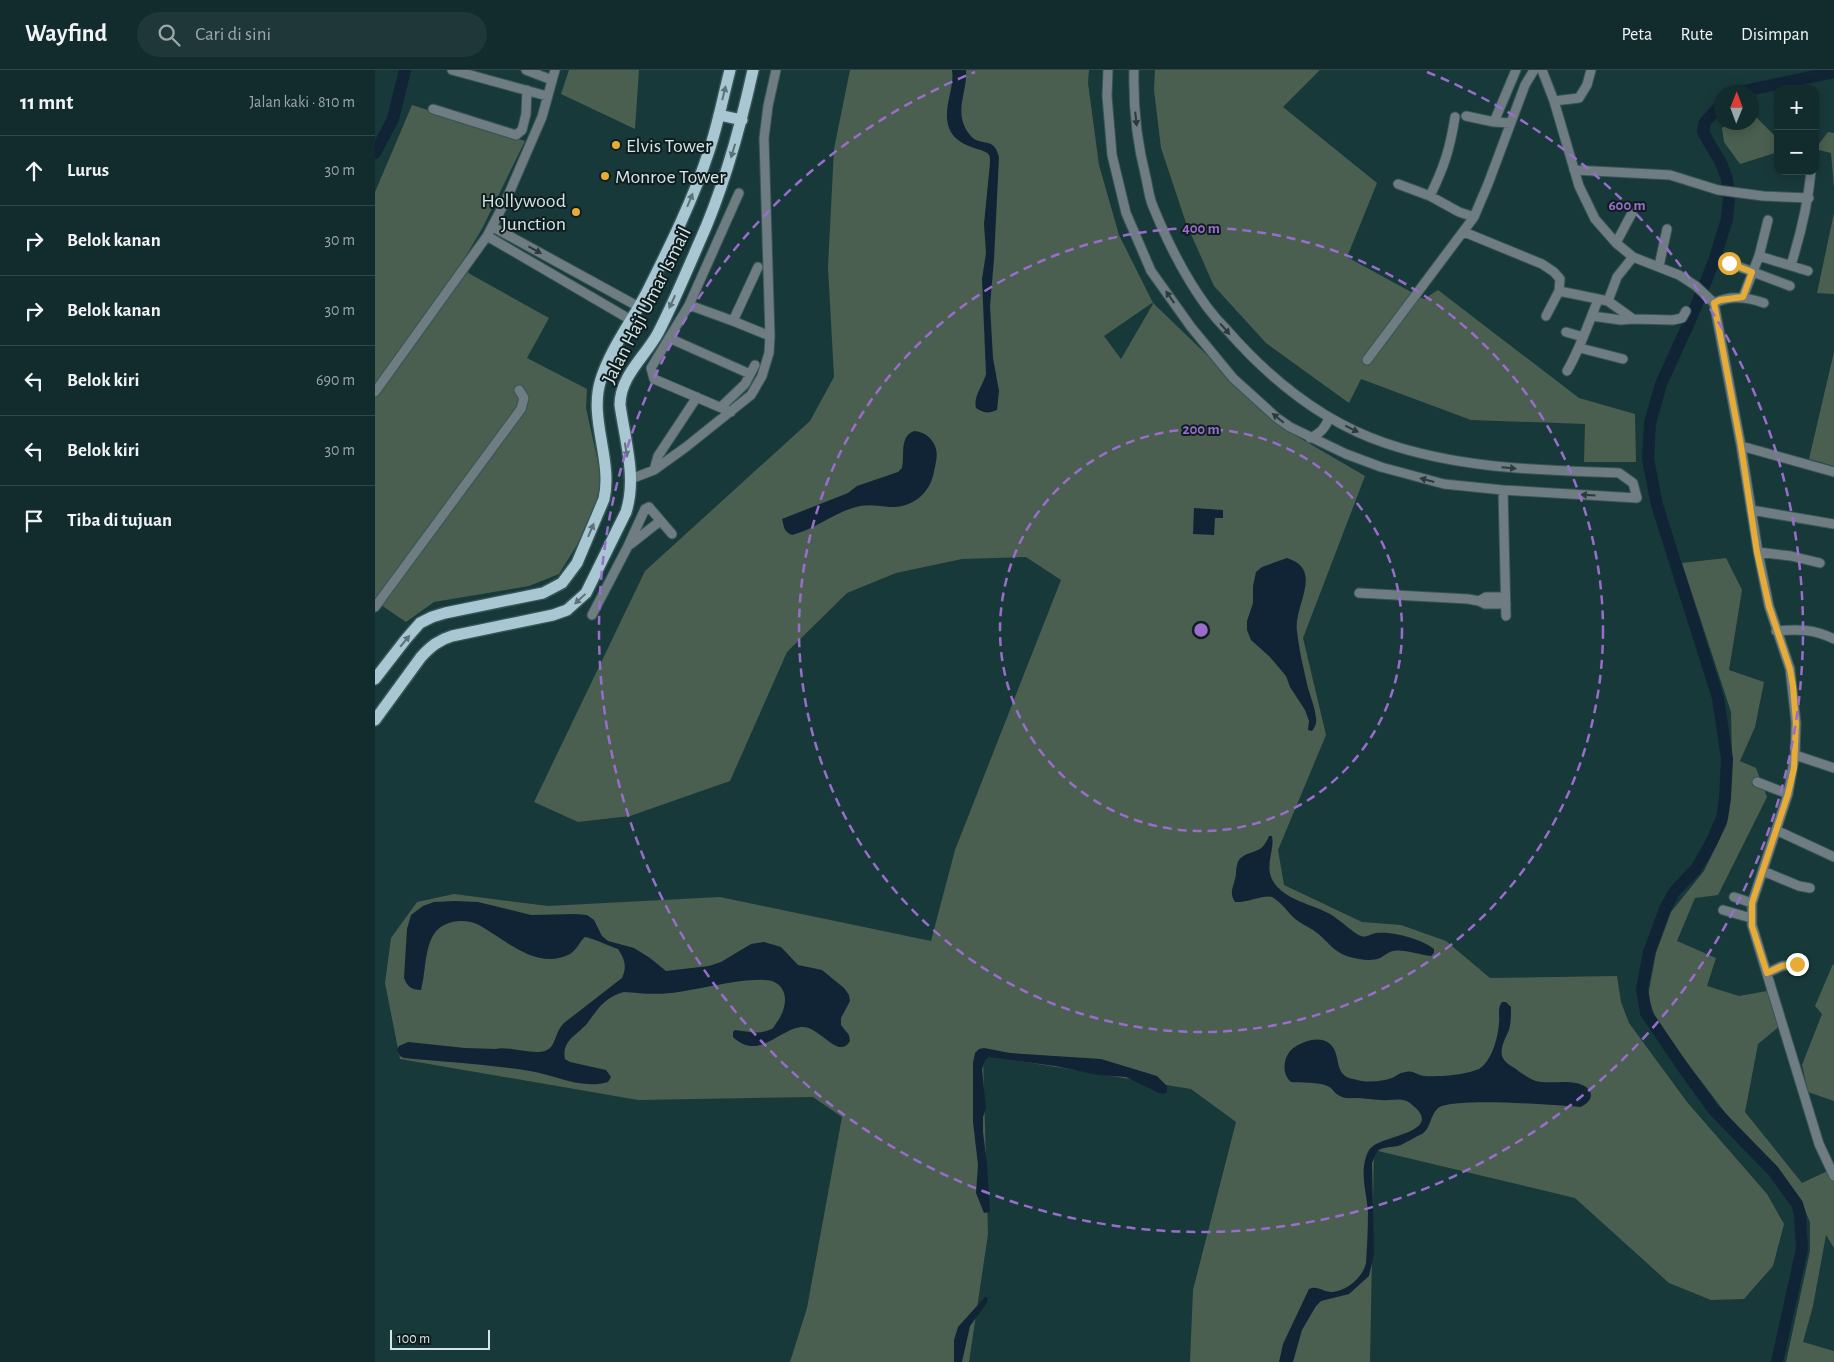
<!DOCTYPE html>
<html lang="id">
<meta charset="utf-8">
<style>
:root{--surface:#122b2c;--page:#1f3738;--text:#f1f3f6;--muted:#9ca7a9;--line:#314748}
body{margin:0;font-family:"Alegreya Sans",sans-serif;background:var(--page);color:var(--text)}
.controls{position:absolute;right:15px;top:15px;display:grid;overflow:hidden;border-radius:10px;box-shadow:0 2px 12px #0003}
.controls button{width:45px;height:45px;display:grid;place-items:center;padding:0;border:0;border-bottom:1px solid var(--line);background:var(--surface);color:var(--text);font:25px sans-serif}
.compass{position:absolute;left:1339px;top:15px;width:45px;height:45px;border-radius:50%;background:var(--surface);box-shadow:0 2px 12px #0003;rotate:1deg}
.scale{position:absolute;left:15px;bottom:12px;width:100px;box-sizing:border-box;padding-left:5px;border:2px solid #d3e5e6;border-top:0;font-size:14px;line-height:18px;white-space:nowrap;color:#d3e5e6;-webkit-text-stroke:4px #0f1d1e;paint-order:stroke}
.stop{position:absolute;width:15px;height:15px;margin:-11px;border:4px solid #e6ac36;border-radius:50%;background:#fff}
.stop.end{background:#e6ac36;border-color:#fff;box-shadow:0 1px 5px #0008}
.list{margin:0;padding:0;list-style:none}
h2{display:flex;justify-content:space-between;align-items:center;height:65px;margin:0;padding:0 20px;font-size:21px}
h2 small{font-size:16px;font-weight:400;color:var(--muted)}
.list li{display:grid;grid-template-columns:32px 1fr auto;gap:15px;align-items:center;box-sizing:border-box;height:70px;padding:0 20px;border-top:1px solid var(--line)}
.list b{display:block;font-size:19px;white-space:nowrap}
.list em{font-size:16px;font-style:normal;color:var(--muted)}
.icon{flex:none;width:28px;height:28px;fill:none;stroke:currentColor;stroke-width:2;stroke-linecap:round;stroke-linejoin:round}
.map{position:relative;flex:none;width:1459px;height:1292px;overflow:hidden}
header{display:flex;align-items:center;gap:30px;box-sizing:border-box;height:70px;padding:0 25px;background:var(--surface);border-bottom:1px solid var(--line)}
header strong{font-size:24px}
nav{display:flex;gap:28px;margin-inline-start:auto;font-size:18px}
.search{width:350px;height:45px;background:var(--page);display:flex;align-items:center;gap:12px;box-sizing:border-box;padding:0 18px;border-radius:28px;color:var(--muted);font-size:19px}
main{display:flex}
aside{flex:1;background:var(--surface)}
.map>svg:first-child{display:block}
.green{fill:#4a5f4f;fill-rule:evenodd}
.water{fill:#102436}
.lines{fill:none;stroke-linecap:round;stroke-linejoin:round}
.river{stroke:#102436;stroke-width:12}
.minor-casing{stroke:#365556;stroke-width:11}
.major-casing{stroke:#365556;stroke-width:14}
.minor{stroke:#6f7d83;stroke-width:9}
.major{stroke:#a9c7d3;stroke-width:11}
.oneway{fill:#5c7278}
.oneway2{fill:#2c3a3c}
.route{stroke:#e6ac36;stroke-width:6}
.ring{fill:none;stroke:#9a6dcd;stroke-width:2.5;stroke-dasharray:9 6}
.poi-dot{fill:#e6ac36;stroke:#0f1d1e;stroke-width:2}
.labels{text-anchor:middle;stroke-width:4;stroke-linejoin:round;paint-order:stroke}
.poi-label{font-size:20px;fill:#d3e5e6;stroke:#0f1d1e;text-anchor:start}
.street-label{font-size:20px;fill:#d3e5e6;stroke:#0f1d1e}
.centre{fill:#9a6dcd;stroke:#0f1d1e;stroke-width:2.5}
.ring-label{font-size:15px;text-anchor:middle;font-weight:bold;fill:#9a6dcd;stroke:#0f1d1e;stroke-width:4;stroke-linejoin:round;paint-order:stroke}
</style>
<header>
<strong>Wayfind</strong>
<div class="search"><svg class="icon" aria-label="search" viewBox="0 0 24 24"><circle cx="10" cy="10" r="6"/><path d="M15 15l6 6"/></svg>Cari di sini</div>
<nav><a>Peta</a><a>Rute</a><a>Disimpan</a></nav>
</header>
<main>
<aside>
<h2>11 mnt<small>Jalan kaki · 810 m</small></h2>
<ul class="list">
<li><svg class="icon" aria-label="ahead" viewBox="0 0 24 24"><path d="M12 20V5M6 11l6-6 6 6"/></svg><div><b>Lurus</b></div><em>30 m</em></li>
<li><svg class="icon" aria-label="right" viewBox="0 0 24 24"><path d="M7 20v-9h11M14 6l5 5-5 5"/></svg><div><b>Belok kanan</b></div><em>30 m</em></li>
<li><svg class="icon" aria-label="right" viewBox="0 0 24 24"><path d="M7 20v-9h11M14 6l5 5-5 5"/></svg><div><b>Belok kanan</b></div><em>30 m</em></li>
<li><svg class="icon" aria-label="left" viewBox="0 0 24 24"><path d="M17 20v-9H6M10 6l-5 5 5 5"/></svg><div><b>Belok kiri</b></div><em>690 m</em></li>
<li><svg class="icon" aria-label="left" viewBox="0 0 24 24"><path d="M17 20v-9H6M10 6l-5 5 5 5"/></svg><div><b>Belok kiri</b></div><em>30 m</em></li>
<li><svg class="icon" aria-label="arrive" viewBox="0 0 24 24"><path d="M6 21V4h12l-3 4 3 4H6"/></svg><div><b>Tiba di tujuan</b></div></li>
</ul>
</aside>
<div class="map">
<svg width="1459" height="1292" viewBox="0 0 1459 1292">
<rect width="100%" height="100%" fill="#18393a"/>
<path class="green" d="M194,0H264L260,59L186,24Z
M475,0H714L713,13L724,95L744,165L778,233L908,358L990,406L928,568L951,665L903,780L909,815L987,852L1026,855L1071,871L1115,908L1242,906L1246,932L1254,953L1312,1032L1392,1124L1409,1154L1398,1196L1369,1229L1336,1230L1294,1213L1200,1128L999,1080L995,1292H815L818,1220L861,1052L816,1019L608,985L613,1164L594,1292H415L432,1238L467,1047L438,1027L263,1030L25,989L10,913L16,868L42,832L79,824L173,836L345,827L556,871L580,780L686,510L651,487L587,489L521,503L472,523L412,582L355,711L255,746L203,752L159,732L270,501L435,351L459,307L453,197L459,79ZM777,233L778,234L746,289L729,266Z
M780,0H945L908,37L1002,113L972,187L1049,229L1063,220L1204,328L1260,344L1261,392H1209L1210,354L1096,350L986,309L974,333L891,273L839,216L811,153L786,78L779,20Z
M37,35L150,71L108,157L85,196L95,204L174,248L152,288L212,319L211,338L226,406L223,441L184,504L154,516L59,532L31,552L0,531V122Z
M1377,43L1403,69V82L1365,94L1349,72L1347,58L1355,53L1376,52Z
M1453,62L1459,63V118L1456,83L1440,79Z
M1459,143V224L1442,223Z
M1459,282V396L1434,389Z
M1351,488L1367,520L1354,600L1389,612L1380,657L1365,691L1381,698L1392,727L1343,825L1320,828L1302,871L1341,888L1332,916L1364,926L1392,921L1406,955L1383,974L1370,1042L1427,1113L1459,1098V1178L1451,1165L1438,1236L1428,1272L1459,1281V1292H1411L1435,1181V1152L1425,1129L1402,1096L1355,1049L1282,953L1273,926L1281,883L1296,842L1329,801L1352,754L1357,690L1356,642L1307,493Z
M1458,894L1459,895V1031L1433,1022L1427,995L1447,944L1440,936Z"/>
<path class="water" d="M577,0H591C593,22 577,43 595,65C605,78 619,65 624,87L619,189L615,236L618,288L624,321L622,340C613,344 609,343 601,338C598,326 608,316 611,304L607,209L611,183L609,154L615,93C615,90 615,87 614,85C611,78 582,79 574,58C567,38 580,19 577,0Z
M539,361C549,362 556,367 560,376C564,385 560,396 558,406C553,425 536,438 515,437C505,436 495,434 485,436C461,441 441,459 417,465C409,462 409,457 407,449L473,423L482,416L523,402L527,398C530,384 524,367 539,361Z
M819,438L848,440V448H840L839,465L818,464Z
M912,488C950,500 918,536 922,561C924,580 929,600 933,618C936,628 940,638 941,648C942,653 940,657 937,661L933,660L934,651L930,640L915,617L911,606L895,587L876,570L872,560V551L878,533V516L881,502L887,497Z
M894,766H897C900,780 889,796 898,811C909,830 937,834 955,844C964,849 978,863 986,866C992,868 995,864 1001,863C1017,861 1047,869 1059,879V883L1056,886C1044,885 1030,879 1018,881C1013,882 1009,886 1005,888C996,892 983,889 975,887C957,882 953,870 938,860C932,856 925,853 919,848C912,841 906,832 897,827C889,824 872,833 860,832C854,823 858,818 860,809C862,803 860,797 864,790C869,783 878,783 885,779C889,776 892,771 894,766Z
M80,831L103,832L156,845L200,844L212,845L219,850L227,866L233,871L259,878L275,888L291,901L334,896L346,892L376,874L389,872L406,877L423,895L447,900L469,918L474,925L475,931L466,948V955L474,965L475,971C463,991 445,955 426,957C403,960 383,991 358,967V962L360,960C371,961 384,965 394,960C399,959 399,956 402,952C411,940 416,918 397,911C376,905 318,921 295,923C280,925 264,923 249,922C232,926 223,938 214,951C205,964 186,969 190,989L195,992L231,1000L236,1007L233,1012C207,1020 180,1005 155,1001C113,994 70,992 29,988L25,986L22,980L24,976L33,972L90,978L121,979C134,975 166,989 176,977C181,971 181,961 189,953L247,908C252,897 250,889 243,879C234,876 218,868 210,867C204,872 202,880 195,884C162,901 131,870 104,855C90,848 68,850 59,864C49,880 51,902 46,920C36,920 32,916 29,908L32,859L36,845L48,836L59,832Z
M1127,932H1131L1136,937C1136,945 1136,952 1134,960C1131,967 1125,977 1127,986C1129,992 1136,996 1141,999C1146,1003 1155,1009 1161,1011C1176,1015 1197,1008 1211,1017C1221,1024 1214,1034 1205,1037C1182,1035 1078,1027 1063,1038C1055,1045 1056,1058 1047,1064C1042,1066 1027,1075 1023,1076C1017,1077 1009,1077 1004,1080C1000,1083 999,1089 997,1093L999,1184L994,1206L974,1224L946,1231L941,1236L927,1260L918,1292H904L908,1274L934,1219C943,1215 947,1222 957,1222C972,1221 988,1207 991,1193C992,1176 993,1160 993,1143C992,1124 985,1105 991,1087C992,1083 994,1079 997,1077C1009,1065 1073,1062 1035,1033C1028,1028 1022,1030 1014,1030C1005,1031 990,1028 980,1028C976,1028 969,1029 965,1026C958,1023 959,1018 950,1015C940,1012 927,1013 916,1012C905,1003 909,983 920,977C934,968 955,964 961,984C963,990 963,1000 969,1005C971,1007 976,1009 979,1009C990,1013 1006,1012 1017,1008C1021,1006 1026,1002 1031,1002C1038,1000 1042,1005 1049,1006C1062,1007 1099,1005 1108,996C1118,986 1123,967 1124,953C1125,946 1122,938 1127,932Z
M609,978L635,983L726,989L782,1006L792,1016V1021L790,1024L784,1023L751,1007L723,1005L680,996L614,987L610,990L607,999L611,1038L608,1047V1062L612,1094L615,1142L609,1143L601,1123L603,1095L598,1052V993L600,983L604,979Z
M610,1227L613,1228L612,1233L595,1256L587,1292H579V1270L583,1257Z"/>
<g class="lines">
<path class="river" d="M1364,22L1459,2
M1346,35L1330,52L1328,61L1332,69L1347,95L1352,109L1354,128L1352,149L1339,191L1317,246L1286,314L1275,353L1273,389L1282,435L1343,628L1352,689L1350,728L1347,748L1336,773L1321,799L1299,822L1290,839L1274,882L1267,919L1271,943L1307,996L1338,1039L1399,1102L1422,1134L1425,1144L1427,1179L1402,1292
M0,83L18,49L30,0"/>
<g class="minor-casing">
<path id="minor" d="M77,0L172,26
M151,0L177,10
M733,0L732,26L737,85L751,143L776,201L816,257L858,308L902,348L915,357L971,384L1006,397L1069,414L1128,420L1262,428L1258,413L1244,403C1165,400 1086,399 1010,373C948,352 894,308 852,260C845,253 838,245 832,237C810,207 791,169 777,134C774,126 773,117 771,108C762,73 758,37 759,0
M1167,0L1179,31L1204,116L1220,149L1241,173L1258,187L1304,205L1321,216L1339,233L1366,376L1383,482L1394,536L1415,599L1421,653L1420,685L1413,724L1377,833V855L1444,1074L1459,1106
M1179,31L1204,28L1212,15L1216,0
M58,39L141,65L147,60L151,44L152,20
M1091,46L1119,52L1136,53
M1119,52L1141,0
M1199,100L1295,105L1343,120L1388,126L1434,128
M1023,114L1055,126L1084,142L1099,147
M1055,126C1069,97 1075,79 1080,47
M118,157L264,237
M1089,162L1167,194L1179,202L1185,209L1184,221L1171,246
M112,166L256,250
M1241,173L1257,143
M1384,186L1433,201
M1354,193L1415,216
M1416,195C1426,163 1433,135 1436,101
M1284,196L1292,159
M1184,221L1233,231L1258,249L1298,250L1307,248L1311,241
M1368,227L1384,186L1393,150
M1233,231L1242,207L1258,187
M1339,233C1355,225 1373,227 1389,233
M314,235L358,251L383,197
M1217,246L1246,250L1258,249
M358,251L395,266
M1191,262L1208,267
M294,268L375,304
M1205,278L1248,289
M992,290L1099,147L1113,114L1150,15L1159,0
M1192,301C1205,279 1213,254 1223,230
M0,322L112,166L132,128L167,47L180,0
M346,337L370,314L380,295
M356,342L279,309L276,298L314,235L364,123
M935,368C946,363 950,358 954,348
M1366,376L1459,402
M279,400L283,386L322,327
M256,409L279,400L311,377L376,325L387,306L394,283L395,266L389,68L393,36L401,0
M1128,420L1131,546
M1376,440L1459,454
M256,474L285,451
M1383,482L1416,486L1445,493
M984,523L1093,529L1104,531L1110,534H1131
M1104,531L1111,527H1130
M0,537L146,339L149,328L144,320
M217,545L253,476L270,439L274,437L297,464
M1401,561C1423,559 1439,559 1459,569
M1420,685L1459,698
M1382,712L1413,724
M1401,760L1459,787
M1388,801L1424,816L1435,818
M1359,827L1377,833
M1348,840L1376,848
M1392,903L1407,896L1422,894"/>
</g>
<g class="major-casing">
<path id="major" d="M344,45L367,50
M0,609L31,569L45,553L57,547L70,543L168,523L187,513L202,493L229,429C238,390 213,348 226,309C236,278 257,251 272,222C295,176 318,130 334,81C343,54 348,27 355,0
M0,650L46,587C56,576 64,570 77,566L178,545L192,540L211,523L251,442C262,408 250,370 245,335C245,306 270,287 283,263C298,234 311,203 324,173C349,118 365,59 378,0"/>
</g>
<use href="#minor" class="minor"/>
<use href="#major" class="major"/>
</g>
<defs><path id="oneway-solid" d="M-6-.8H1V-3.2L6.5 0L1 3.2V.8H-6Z" transform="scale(1.25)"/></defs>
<g class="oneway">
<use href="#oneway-solid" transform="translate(349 23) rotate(-76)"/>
<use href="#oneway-solid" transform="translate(358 81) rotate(107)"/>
<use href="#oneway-solid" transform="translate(315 130) rotate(-68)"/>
<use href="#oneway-solid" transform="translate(297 232) rotate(115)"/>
<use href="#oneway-solid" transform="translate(251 380) rotate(81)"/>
<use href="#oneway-solid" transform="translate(216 460) rotate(-67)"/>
<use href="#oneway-solid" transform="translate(205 529) rotate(137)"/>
<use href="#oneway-solid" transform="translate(30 571) rotate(-50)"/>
</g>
<g class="oneway2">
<use href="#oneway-solid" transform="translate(761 49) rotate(84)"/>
<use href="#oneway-solid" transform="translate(160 180) rotate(29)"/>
<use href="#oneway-solid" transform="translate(795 227) rotate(-125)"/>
<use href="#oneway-solid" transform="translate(850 259) rotate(49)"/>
<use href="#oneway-solid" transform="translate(903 348) rotate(-141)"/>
<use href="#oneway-solid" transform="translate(977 359) rotate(26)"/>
<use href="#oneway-solid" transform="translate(1134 398) rotate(5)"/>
<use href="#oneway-solid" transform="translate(1052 410) rotate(-165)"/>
<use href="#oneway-solid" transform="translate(1213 425) rotate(-177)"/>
</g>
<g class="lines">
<path class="route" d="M1354,193L1377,202L1368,227L1345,230L1339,233L1366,376L1382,482L1394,536L1415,599L1418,616L1421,653L1419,698L1413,724L1377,833V856L1392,903L1407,896L1422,894"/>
</g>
<g class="ring">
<circle cx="826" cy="560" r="201"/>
<circle cx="826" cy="560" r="402"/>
<path d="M1052 2A602 602 0 1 1 600 2"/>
</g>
<g class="poi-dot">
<circle cx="241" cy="75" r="5"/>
<circle cx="230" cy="106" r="5"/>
<circle cx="201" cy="142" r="5"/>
</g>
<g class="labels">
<g class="poi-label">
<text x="251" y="82">Elvis Tower</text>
<text x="240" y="113">Monroe Tower</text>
<text x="191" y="137" text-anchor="end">Hollywood<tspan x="191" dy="23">Junction</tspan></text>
</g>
<g class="street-label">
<text transform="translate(271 235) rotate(-63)" y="7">Jalan Haji Umar Ismail</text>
</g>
</g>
<circle cx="826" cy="560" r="8" class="centre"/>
<g class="ring-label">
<text x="1252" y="140">600 m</text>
<text x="826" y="163">400 m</text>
<text x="826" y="364">200 m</text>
</g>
</svg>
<div class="controls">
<button>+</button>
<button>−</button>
</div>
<svg class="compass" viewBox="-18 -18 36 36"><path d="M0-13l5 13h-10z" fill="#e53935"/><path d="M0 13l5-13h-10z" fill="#9ca7a9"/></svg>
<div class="scale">100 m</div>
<div class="stop" style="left:1354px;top:193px"></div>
<div class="stop end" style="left:1422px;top:894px"></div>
</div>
</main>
